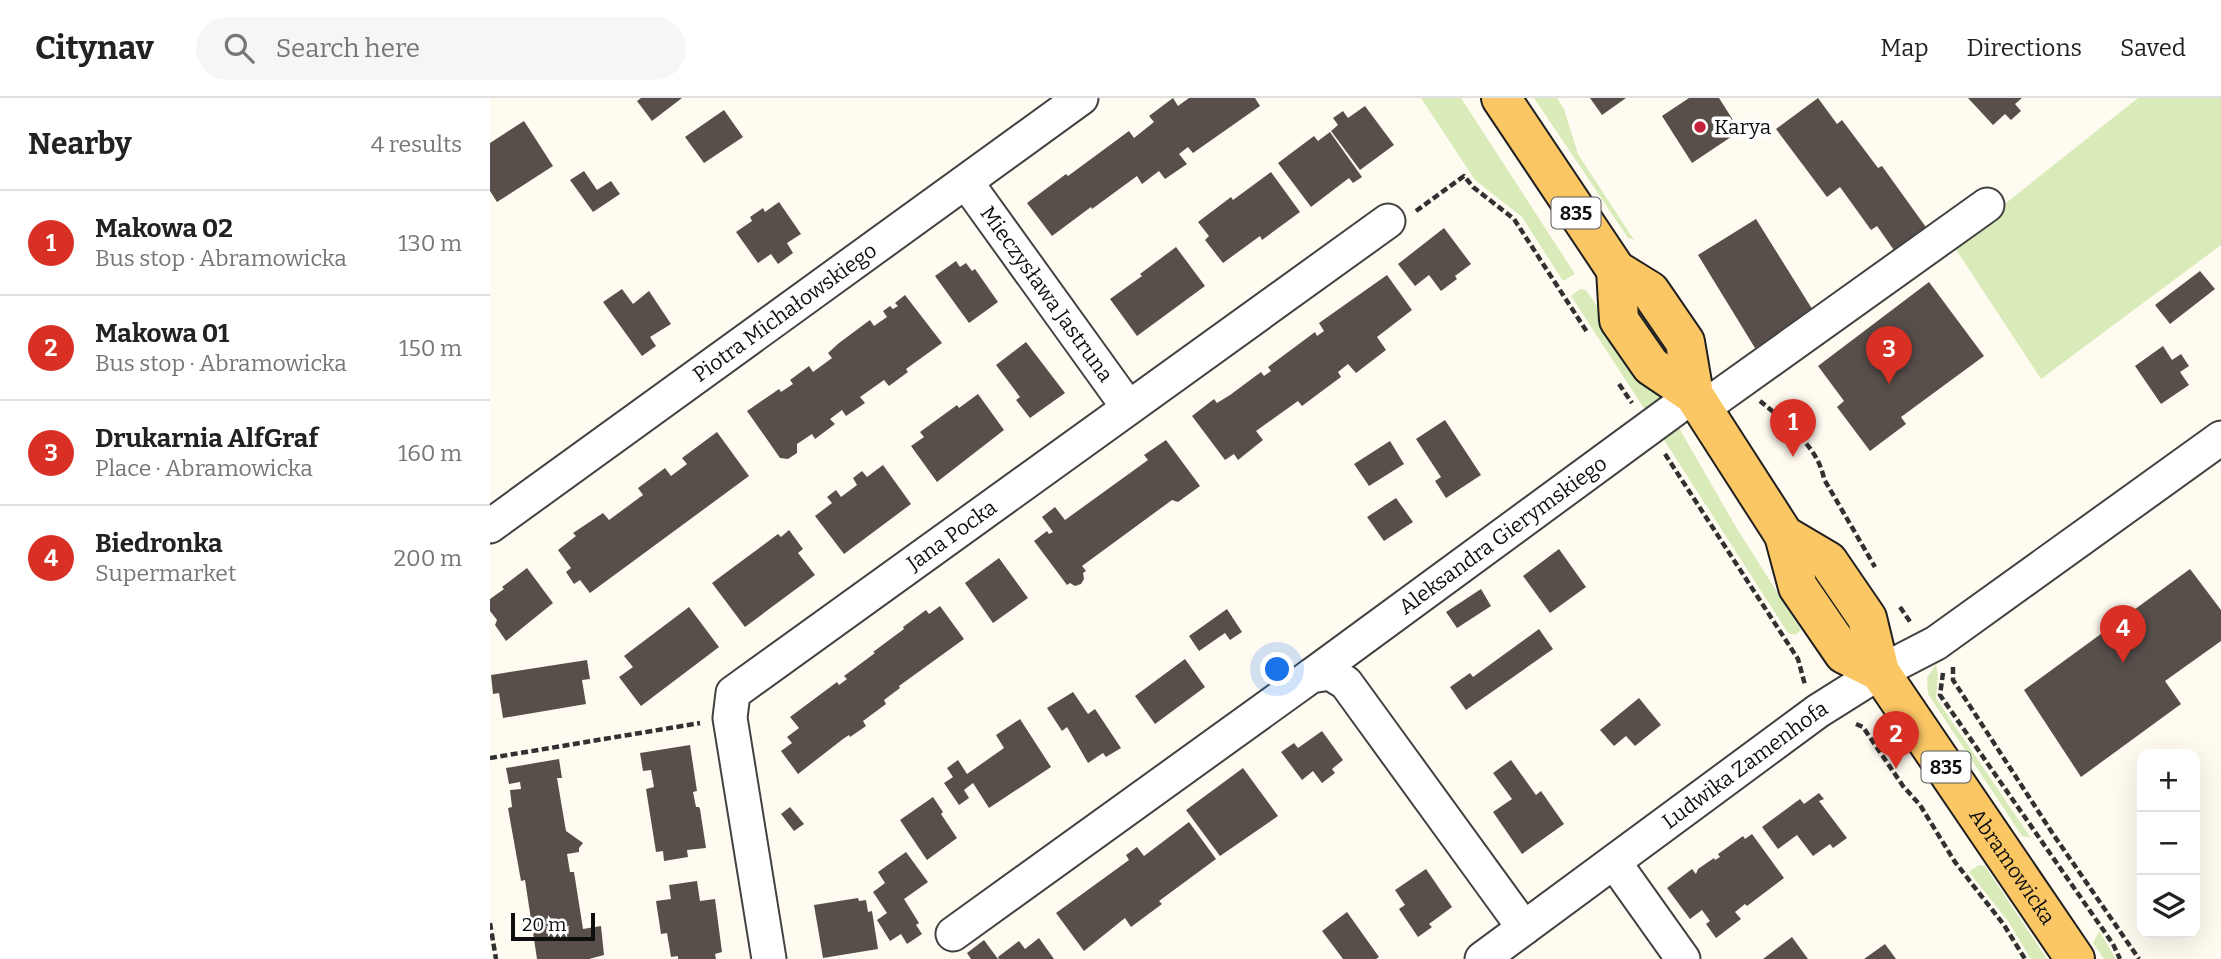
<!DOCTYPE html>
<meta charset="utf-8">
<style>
:root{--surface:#fff;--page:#f6f6f6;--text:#222;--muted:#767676;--line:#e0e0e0;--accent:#d93025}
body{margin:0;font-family:Bitter,serif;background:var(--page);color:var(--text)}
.controls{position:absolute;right:21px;bottom:21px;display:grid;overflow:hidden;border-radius:14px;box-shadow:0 7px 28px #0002}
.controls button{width:63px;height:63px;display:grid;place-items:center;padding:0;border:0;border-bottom:2px solid var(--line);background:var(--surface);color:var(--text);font:35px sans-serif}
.scale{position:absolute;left:21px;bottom:18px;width:84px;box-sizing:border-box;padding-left:7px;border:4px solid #0f0f0f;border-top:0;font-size:19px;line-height:24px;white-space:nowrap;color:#0f0f0f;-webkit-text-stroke:5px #fff;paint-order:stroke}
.you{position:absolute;left:788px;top:572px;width:24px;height:24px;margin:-18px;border:5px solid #fff;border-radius:50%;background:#1a73e8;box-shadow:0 0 0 10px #1a73e833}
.badge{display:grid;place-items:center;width:46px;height:46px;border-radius:50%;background:var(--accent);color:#fff;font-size:23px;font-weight:700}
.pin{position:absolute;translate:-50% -58px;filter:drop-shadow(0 2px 4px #0008)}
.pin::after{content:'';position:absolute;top:37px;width:24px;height:21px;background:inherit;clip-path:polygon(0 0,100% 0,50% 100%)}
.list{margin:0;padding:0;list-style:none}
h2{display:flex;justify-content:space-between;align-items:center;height:91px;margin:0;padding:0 28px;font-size:30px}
h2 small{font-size:23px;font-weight:400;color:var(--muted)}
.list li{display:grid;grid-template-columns:46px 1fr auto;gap:21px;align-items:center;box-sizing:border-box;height:105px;padding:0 28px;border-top:2px solid var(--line)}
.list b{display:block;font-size:26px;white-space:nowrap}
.list p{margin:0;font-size:23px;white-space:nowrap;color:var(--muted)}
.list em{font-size:23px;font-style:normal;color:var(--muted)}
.icon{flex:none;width:38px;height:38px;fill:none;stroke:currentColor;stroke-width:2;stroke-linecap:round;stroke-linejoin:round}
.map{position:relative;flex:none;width:1731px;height:861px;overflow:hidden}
header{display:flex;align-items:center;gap:42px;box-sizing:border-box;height:98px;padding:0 35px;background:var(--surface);border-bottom:2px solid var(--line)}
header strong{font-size:33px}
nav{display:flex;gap:38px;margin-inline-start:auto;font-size:24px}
.search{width:490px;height:63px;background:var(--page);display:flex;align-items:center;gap:18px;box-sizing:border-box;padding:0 24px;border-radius:38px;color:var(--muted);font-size:26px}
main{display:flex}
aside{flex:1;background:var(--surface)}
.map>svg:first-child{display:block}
.green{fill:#d8ebb9}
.building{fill:#584f4b}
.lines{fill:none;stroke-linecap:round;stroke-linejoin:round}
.minor-casing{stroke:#424242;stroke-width:37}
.major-casing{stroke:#202020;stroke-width:42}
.path{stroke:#313131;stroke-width:4.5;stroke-dasharray:7 3.5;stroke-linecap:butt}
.minor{stroke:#fff;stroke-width:33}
.major{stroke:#fbc765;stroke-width:38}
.poi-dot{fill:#c4233b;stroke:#fff;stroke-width:2.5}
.labels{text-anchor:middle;stroke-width:7;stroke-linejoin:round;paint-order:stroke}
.shield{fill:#fff;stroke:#575757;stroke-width:2}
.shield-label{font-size:19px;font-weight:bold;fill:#0f0f0f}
.poi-label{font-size:21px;fill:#0f0f0f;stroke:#fff;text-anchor:start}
.street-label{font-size:21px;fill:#0f0f0f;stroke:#fff}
</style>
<header>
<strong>Citynav</strong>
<div class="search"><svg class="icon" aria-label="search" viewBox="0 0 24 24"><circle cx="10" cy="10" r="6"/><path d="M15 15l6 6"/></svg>Search here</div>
<nav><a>Map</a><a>Directions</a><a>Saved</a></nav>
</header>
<main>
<aside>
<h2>Nearby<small>4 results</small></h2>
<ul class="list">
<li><span class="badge">1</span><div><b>Makowa 02</b><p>Bus stop · Abramowicka</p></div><em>130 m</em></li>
<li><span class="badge">2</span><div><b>Makowa 01</b><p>Bus stop · Abramowicka</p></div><em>150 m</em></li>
<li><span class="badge">3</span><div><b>Drukarnia AlfGraf</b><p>Place · Abramowicka</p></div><em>160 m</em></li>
<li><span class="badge">4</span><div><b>Biedronka</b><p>Supermarket</p></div><em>200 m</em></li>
</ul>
</aside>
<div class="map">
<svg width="1731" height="861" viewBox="0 0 1731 861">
<rect width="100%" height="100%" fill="#fffbf1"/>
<path class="green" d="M931,0H971L1085,176L1073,183L1032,119L985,82Z
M1044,0H1067L1074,11L1088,56L1144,142L1138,140Z
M1648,0H1731V147L1551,281L1463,147Z
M1090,191L1096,192L1170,300L1169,307L1157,315L1081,198Z
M1185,323L1246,429L1311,532L1305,537L1298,535L1167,331Z
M1446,566L1448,578L1446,600L1541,740L1532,738L1438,596L1437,580Z
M1489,767L1495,768L1557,861H1541L1518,823L1479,774Z
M1609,833L1626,861H1614L1603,845Z"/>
<path class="building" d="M151,0H192L162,23L147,3Z
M683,0L688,8L699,0H765L770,8L703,55L698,49L689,56L697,66L675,81L669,73L652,86L647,78L602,111L601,109L562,138L537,105L576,76L578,78L639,33L644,40L664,24L659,18Z
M1100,0H1136L1112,17Z
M1199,0H1229L1250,33L1202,65L1172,18Z
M1328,0L1347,26L1352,22L1388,70L1392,68L1438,132L1406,155L1387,128L1381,132L1350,89L1337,99L1286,31Z
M1478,0H1532L1525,6L1531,13L1521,22L1515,16L1503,27Z
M875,8L904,47L870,72L841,33L848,27L843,20L853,13L858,20Z
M234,12L253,39L214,65L195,39Z
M34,23L63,68L7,104L0,93V45Z
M840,34L872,79L863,85L859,80L821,109L788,65L824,38L828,43Z
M94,73L107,92L121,83L130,96L103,114L80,82Z
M781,74L810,114L772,142L770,138L733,165L715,142L719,138L708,124L741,99L743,102Z
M289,104L311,136L297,145L303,155L288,166L281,156L268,165L246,134L262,123L260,119L273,110L275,114Z
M1266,121L1324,214L1265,250L1208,157Z
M954,130L981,166L965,178L967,181L951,193L939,177L925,188L908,166Z
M686,149L715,188L647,238L620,201L652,178L650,176Z
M466,163L470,169L476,165L482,173L485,171L508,204L479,225L445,178Z
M1710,173L1725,191L1680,226L1665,207Z
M897,177L922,212L887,239L896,252L866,275L858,266L848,274L851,279L832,293L812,308L808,303L766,333L773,342L748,362L744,356L735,362L702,318L724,301L727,305L740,297L771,274L774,278L781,273L778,269L825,234L827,238L834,233L829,225Z
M1439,184L1494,258L1411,319L1416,326L1380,353L1347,309L1354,303L1328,268Z
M132,191L143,206L159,193L181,226L160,239L166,248L152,258L113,204Z
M415,197L452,245L416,271L418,274L399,288L394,282L370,299L375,305L356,318L352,312L340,321L345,326L325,341L322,336L307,346V355L298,361L290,360L257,313L289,291L291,294L303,286L300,282L319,268L323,274L342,260L338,255L349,245L380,222L384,228L397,219L393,213L400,208L403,211L408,208L405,205Z
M536,244L575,295L540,320L526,302L530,299L506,267Z
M1673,248L1682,262L1691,256L1699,268L1690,274L1699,287L1671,306L1645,268Z
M488,296L514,332L447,384L421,348L434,339L430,334L467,307L469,310Z
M955,322L991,377L956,400L945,383L951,379L926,341Z
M227,334L259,378L100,495L90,482L84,486L76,474L81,470L68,452L86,438L83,435L113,415L119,422L153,397L148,390L175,370L181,378L197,366L192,360Z
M676,342L710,388L688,404L682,402L592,468L596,473L593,475L594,481L591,486L585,488L580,485L577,487L544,443L557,433L559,436L563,434L552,419L565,409L575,422L658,362L654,357Z
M900,343L914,366L879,388L864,366Z
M393,367L421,406L354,456L325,418L342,405L337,399L346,392L351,399L367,387L363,380L372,373L377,379Z
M906,400L923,424L894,443L877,419Z
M299,432L313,451L308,455L325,477L255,529L222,485L288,436L291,439Z
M1069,451L1096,489L1060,515L1033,478Z
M509,460L538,500L503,525L475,485Z
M37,470L63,505L16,543L5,527L7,522L0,513V501L14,491L12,489Z
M1700,471L1731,512V543L1675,583L1691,606L1591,679L1534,592Z
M991,491L1001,508L967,530L956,514Z
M450,508L474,541L409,588L410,590L394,602L396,606L373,623L376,628L360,639L359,637L353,641L308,676L291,653L302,645L297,639L309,630L300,619L347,584L349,587L357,581L354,578L385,555L383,554L414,531L413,529L436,512L439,516Z
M199,509L229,549L151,608L129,579L143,569L134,558Z
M737,511L752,534L740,542L735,535L709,553L699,538Z
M1049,531L1063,551L976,612L960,589L980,575L983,579Z
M695,561L715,589L665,626L645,598Z
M97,562L100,581L92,582L96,606L13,620L9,595L3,596L1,577Z
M583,594L598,616L605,611L631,650L616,659L613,655L598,665L577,629L572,633L557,610Z
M1149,600L1171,627L1145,648L1136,638L1124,648L1110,632Z
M530,621L561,669L499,710L483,685L474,692L479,700L469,707L454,685L463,679L457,670L468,662L477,676L514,650L506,637Z
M832,633L853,662L842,671L845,675L832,685L823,673L812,682L791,654L804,645L808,650Z
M200,647L207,693L203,694L206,709H209L210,711L216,750L197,752L198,759L174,763L173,753L166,754L156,691L164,689L161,672L153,673L150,655Z
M69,661L72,680H67L76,733L93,745L89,750V754L77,756L80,774H84L93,831L111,828L114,857L99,861H47L35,782L31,783L21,727L18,710L22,709L20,692L31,691L30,684L19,686L16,670Z
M1021,662L1046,697L1051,693L1074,726L1032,756L1003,714L1022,701L1003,675Z
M753,670L788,718L730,758L696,712Z
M1329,695L1334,701L1329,703L1357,740L1343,750L1340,746L1323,758L1307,737L1288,751L1272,729L1310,701L1314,706Z
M443,699L453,714L451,716L467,740L437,762L410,722Z
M300,709L314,726L304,733L291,716Z
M699,724L726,761L669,803L672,806L641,829L635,820L594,853L566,815L639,762L636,757L647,749L654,758Z
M1262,736L1294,780L1257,808L1255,806L1245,814L1251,821L1226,840L1216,826L1220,823L1212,812L1200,821L1177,790L1202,771L1206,776L1208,771L1224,760L1225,762L1230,759L1228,756L1253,738L1255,741Z
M416,754L438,784L414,801L429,825L426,827L432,836L417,846L411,836L400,843L387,822L397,815L383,794L395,785L388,774Z
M936,771L962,809L939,826L942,829L928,839L909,811L915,807L905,792Z
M207,783L210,803L225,801L232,854L225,856L226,861H188V858L181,859L177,835L171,836L166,803L181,801L179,787Z
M368,800L369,803L376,802L378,814L382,813L388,851L333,860L324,807Z
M857,814L889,859L886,861H853L832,833Z
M1302,839L1318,861H1273Z
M549,840L564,861H509L508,859L529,843L535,851Z
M494,842L508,861H481L477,855Z
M1395,846L1406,861H1374Z"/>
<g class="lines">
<g class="minor-casing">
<g id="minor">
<path id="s1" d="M476,84L638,309"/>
<path d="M1213,310L1497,107"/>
<path id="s2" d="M0,428L591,0"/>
<path id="s3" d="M821,578L1204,297"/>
<path d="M1124,764L1193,861"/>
<path d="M463,836L821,578L840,575L856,585L1034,830"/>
<path id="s4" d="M279,861L240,620L243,595L898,123"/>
<path id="s5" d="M992,861L1328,613L1390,574L1446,545L1731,340"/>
</g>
</g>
<g class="major-casing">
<g id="major">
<path d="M1011,0L1126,172L1160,193L1195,244L1204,297L1294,437L1308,489L1354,556L1390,574"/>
<path d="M1126,172L1129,222L1161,268L1204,297"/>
<path id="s6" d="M1294,437L1338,463L1377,520L1390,574L1585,861"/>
</g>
</g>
<path class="path" d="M926,113L974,78L983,89L1024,121L1097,234
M1129,286L1142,305
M1270,303C1295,324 1328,348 1334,381L1385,469
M1175,356L1308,561L1315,587
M1410,509L1421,525
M1463,569V582L1563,736L1649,861
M1453,575L1450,597L1623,846L1630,861
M1366,626L1373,629L1413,688L1430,707L1465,764L1514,827L1535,861
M0,660L210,625
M0,825L6,861"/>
<use href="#minor" class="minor"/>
<use href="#major" class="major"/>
</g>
<circle class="poi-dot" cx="1210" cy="29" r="7"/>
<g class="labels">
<g class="shield">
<rect x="1061.5" y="99.5" width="49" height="31" rx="5"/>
<rect x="1431.5" y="653.5" width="49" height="31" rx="5"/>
</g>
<g class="shield-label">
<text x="1086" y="122">835</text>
<text x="1456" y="676">835</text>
</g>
<g class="poi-label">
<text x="1224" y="36">Karya</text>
</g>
<g class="street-label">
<text dy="7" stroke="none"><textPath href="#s1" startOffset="138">Mieczysława Jastruna</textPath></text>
<text dy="7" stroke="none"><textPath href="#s2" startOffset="364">Piotra Michałowskiego</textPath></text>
<text dy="7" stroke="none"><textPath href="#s4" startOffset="539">Jana Pocka</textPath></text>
<text dy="7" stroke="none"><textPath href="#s3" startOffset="238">Aleksandra Gierymskiego</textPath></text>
<text dy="7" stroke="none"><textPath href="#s5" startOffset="327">Ludwika Zamenhofa</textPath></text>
<text dy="7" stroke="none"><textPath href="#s6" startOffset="411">Abramowicka</textPath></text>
</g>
</g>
</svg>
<div class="controls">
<button>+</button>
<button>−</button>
<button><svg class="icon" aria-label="layers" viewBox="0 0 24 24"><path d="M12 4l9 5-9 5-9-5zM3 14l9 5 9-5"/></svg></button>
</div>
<div class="scale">20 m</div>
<div class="you"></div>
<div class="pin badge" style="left:1303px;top:359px">1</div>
<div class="pin badge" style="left:1406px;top:671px">2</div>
<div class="pin badge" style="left:1399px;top:286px">3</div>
<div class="pin badge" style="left:1633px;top:565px">4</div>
</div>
</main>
